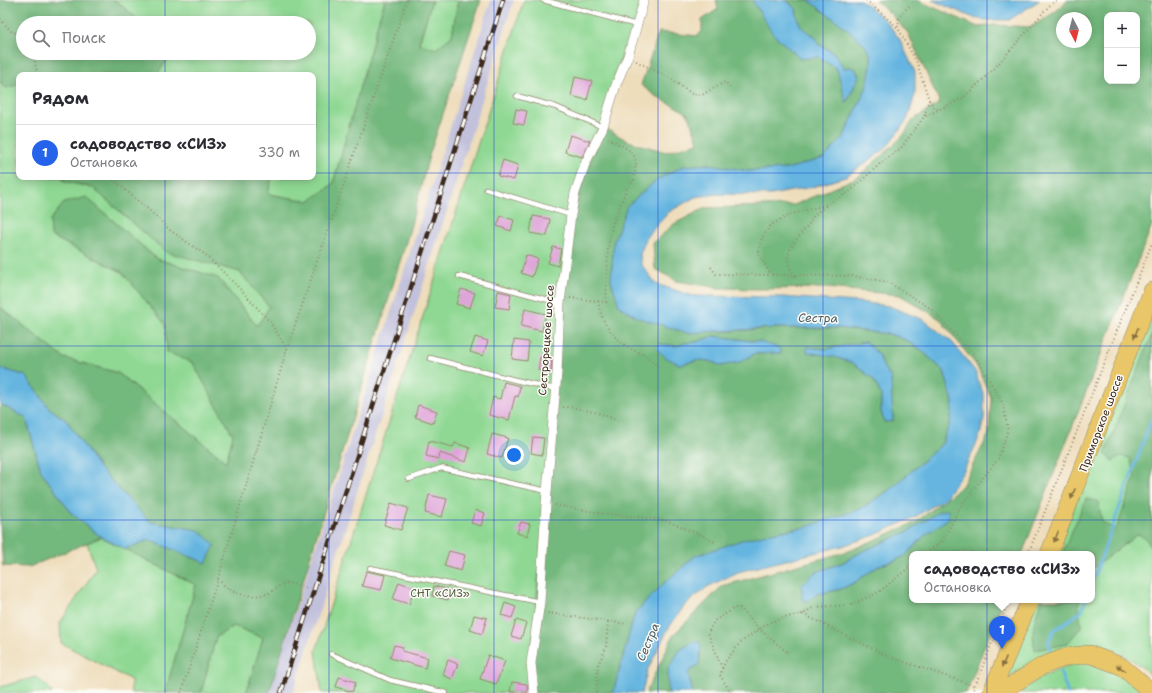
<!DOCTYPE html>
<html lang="ru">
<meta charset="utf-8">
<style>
:root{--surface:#fff;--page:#f7f7f7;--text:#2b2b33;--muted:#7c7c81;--line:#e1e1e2;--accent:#2563eb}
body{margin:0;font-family:"Shantell Sans",sans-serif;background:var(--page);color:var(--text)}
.controls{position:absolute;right:12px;top:12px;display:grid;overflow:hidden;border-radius:8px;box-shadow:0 2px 10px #0003}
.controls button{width:36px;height:36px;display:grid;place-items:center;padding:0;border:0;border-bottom:1px solid var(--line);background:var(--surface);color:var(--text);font:20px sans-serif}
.compass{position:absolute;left:1056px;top:12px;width:36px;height:36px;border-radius:50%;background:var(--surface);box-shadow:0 2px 10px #0003;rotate:173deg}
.you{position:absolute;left:514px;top:455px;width:14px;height:14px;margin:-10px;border:3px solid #fff;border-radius:50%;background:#1a73e8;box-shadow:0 0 0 6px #1a73e833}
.badge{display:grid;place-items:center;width:26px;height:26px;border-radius:50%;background:var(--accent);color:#fff;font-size:13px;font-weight:700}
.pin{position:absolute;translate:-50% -33px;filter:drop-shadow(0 1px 2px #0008)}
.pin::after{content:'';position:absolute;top:21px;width:14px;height:12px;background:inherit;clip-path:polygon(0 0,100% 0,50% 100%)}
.popup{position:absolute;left:909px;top:551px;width:186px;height:52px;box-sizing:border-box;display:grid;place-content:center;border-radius:8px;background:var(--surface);filter:drop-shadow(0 1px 3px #0005);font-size:13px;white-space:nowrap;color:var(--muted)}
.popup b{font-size:15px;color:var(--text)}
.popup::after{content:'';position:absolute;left:50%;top:100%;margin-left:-8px;border:8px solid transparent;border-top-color:var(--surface)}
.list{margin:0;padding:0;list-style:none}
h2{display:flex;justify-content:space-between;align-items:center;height:52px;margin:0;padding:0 16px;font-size:17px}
h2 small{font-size:13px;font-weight:400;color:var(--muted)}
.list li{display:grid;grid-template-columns:26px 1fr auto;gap:12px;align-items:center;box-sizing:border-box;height:56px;padding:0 16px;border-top:1px solid var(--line)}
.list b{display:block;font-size:15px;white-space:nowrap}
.list p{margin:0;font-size:13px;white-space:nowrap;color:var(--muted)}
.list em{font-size:13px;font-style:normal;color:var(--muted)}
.icon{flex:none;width:22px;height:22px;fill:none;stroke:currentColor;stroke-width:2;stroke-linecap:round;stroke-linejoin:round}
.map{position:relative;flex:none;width:1152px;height:693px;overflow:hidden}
.search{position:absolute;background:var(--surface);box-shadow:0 2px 10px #0003;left:16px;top:16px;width:300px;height:44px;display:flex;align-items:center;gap:10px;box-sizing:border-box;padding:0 14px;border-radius:22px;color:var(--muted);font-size:15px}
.panel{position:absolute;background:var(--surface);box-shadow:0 2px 10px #0003;left:16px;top:72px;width:300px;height:108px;border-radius:8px}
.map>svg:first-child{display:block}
.industrial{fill:#c2c1dc}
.green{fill:#8fd893;stroke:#658158}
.forest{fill:#73b87d;stroke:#57714e;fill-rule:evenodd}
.water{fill:#65b5e0;stroke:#50707f}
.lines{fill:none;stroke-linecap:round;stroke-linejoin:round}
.stream{stroke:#65b5e0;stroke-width:3}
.building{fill:#dfa4d9}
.lane-casing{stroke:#94846c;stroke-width:6}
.street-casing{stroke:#94846c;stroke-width:10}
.highway-casing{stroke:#94846c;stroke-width:18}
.path{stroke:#94846c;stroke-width:2;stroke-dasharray:1 3;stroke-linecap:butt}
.lane{stroke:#fff;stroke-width:4.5}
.street{stroke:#fff;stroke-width:9}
.highway{stroke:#e9c769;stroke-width:17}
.rail-casing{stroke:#3b2a1e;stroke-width:4.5}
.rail{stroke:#fdfcf7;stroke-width:3;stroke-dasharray:9;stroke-linecap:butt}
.oneway{fill:#897140}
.grid{fill:none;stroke:#1d4ed8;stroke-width:1;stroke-opacity:0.55}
.labels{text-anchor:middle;stroke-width:3;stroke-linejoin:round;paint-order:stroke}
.street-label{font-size:11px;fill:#3b2a1e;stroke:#fdfcf7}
.park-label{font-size:11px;fill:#545e41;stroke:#fdfcf7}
.water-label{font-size:12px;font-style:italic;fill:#4a5b62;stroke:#fdfcf7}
</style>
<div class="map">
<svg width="1152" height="693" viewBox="0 0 1152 693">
<rect width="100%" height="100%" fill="#fdfcf7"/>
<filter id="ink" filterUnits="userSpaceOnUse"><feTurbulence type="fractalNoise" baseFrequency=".025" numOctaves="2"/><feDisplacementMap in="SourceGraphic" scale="8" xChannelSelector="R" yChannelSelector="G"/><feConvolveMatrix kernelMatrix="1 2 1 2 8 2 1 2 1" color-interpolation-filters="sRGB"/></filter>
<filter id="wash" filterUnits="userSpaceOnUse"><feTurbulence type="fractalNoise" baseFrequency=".012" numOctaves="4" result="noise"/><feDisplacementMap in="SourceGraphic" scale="16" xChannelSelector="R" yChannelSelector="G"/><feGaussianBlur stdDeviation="0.9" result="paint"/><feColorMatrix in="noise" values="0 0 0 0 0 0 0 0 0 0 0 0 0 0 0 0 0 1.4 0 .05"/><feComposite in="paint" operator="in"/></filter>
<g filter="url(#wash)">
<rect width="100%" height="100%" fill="#edb"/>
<path class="industrial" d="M491,0H514L293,693H269Z"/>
<path class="green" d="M115,0H385L379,19L333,184L309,201L268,194L272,177H313V75H157L170,55L169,53H309V23H142Z
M432,0H458L452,36L436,49L419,44Z
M524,0H644L603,127L533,693H322L316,651Z
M0,81L6,88L19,84V177H62L64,181L93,188L166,252L240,272L269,307L257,326L218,278L157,259L86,197L51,236L122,272L165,324L167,351L193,363L233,435L226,462L118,373L64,358L0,307Z
M1152,316V676C1133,657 1101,640 1074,648C1064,651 1054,656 1045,660C1030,666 1017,672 1003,680L1036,600H1092V554H1055Z
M101,537L196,585L165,693H131V680L61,643L60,623L96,569L87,543Z
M234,626L263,638L246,693H201L216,637Z
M1075,663L1098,664L1117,670L1144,693H1020C1036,677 1055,670 1075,663Z
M36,677L50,689L52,693H0V687Z"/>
<path class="forest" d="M0,0H115L142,23H23V53H169L170,55L157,75H19V84L6,88L0,81Z
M385,0H432L419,43L436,49L452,36L458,0H481L429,156L409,232L269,693H246L263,638L234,626L216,637L201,693H165L196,585L125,549L149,540L206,563L198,530L150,522L100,469L66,420L49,408L26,376L0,368V307L64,358L118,373L226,462L233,435L193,363L167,352L165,324L122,272L51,236L50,220L64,203L86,197L157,259L218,278L257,326L269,307L240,272L166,252L93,188L64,181L62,177H220L221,179L230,177H272L268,194L309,201L333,184L379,19Z
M716,0H752L818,57L837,69L847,102L859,76L855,69L850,67L844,68L834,53L818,44L815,36C801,29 798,25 796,9L786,0H808L846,28L864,44L871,55V65L867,86L843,138L824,158L787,169L748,171L710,164L684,166L658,179L614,241L611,280L620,306L639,318L720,332L775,328H837L889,334L908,341L920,349L944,371L953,402L951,420L942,444L891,489L860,509L806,527L771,533L695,556L662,585L635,613L613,693H533L531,663L571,215L603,127L628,141L666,152L698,143L696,135L687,113L654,95L641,85L659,32L698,36L702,31V20L718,9ZM714,336L760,342L781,353L754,354L740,362L721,366C707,358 696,359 681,365L660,344L676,346L686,343L697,342ZM866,342L878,354L884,368L891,378L892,421L884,422L881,411V394L873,379L853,363L807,347L826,349Z
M875,0H917L978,27L995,25L1031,27L1055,12L1068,0H1152V225L1022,554H912V600H1003L966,693H693L688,673L699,664L700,642H693L680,650L668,689V693H646L647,690L674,634L722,586L849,551L916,522L962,486L989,434L991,397L976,365L940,319L900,295L828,288L758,289L719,288L677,281L655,269L653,243L674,224L705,208L794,205L858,177L903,136L913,120L940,103L908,33L890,13ZM1107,15H1137V81H1107ZM1062,18H1086V42H1062ZM940,511L925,535L905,556L894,561L880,565L854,583L841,589L818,594L814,573L844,562L861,552L909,531Z
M1152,334V549L1146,539L1138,534L1092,569V554H1062L1086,499L1098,501L1102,522L1116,530L1135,477L1130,458L1121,456L1112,461L1105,454Z
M0,404L26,418L41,471L72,514L101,537L29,567L3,566L0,525Z
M1042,600H1080L1078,607L1082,626L1067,644L1035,650C1031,630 1034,619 1042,600Z"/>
<path class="water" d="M752,0H786L796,9C798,25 801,29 815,36L818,44L834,53L844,68L850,67L855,69L859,76L846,103L837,69L818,57L801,59L773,34Z
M808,0H861L885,20L899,38L915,72V95L907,120L884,150L845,177L812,187L771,195L717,194L695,197L669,212L647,236L640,254L641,264L656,284L693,296L783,297L858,302L889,306L924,320L952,342L975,371L984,396V419L979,438L963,472L945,498L915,517L875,535L842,546L738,572L707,587L684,606L668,629L647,671L642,693H613L635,613L662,585L695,556L742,540L771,533L806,527L860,509L891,489L942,444L951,420L953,402L944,371L920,349L908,341L889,334L837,328H775L687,333L639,318L619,306L611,280L614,241L627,206L658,179L684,166L710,164L748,171L787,169L824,158L843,138L867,86L871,65V55L864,44L846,28Z
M932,0H1040L1009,20H985L974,18Z
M714,336L760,342L779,348L781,353L754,354L740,362L721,366C707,358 696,359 681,365L665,357L656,348L660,344L676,346L686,343L697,342Z
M866,342L878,354L884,368L891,378L893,421L884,422L881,411V394L873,379L853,363L834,357L807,352V347L826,349Z
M0,368L26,376L49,408L66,420L100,469L150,522L198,530L215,545L206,563L149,540L125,549L101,537L72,514L41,471L26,418L0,404Z
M948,510L949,518L925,535L905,556L894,561L880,565L854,583L841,589L818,594L807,601L802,600V585L814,573L844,562L861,552L909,531L940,511Z
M693,642H700L701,648L699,664L688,673L693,693H668V669L680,650Z"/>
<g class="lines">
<path class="stream" d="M1092,583L1152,418
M1052,654L1048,642L1054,630L1081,612L1086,600
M1060,672L1068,693"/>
</g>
<g id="blocks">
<path class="building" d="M575,77L592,81L587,100L571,96Z
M516,109L527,111L524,125L513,123Z
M570,135L590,141L582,157L565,152Z
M503,160L518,165L514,180L498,176Z
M501,216L514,220L511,231L497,226Z
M533,216L550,219L547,236L530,233Z
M553,247L561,249L558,266L548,263Z
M526,255L538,259L532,277L521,273Z
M461,289L475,293L470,308L456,304Z
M498,291L511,294L509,309L495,307Z
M525,309L546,314L542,331L521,326Z
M475,337L488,341L483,356L470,352Z
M514,340L529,342L527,361L512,359Z
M540,357L552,359L551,372L538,370Z
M504,382L520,386L518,397L515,396L509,420L489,415L493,397L500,399Z
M418,405L437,411L433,423L415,417Z
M492,434L508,438L502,458L487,454Z
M533,437L544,438L542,455L531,453Z
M429,441L453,447L455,443L470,448L466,462L440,453L439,459L426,456Z
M429,495L447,499L442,517L425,513Z
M391,503L408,508L401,530L384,525Z
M475,510L485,513L481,526L471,523Z
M521,522L530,524L527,536L517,533Z
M449,551L465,555L461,571L444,566Z
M366,571L385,575L381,590L362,586Z
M399,582L415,588L409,604L393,599Z
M434,586L451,590L448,600L432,596Z
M505,603L516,607L512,618L501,615Z
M474,615L487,618L482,634L470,630Z
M516,620L526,623L521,639L511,636Z
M394,645L403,647L402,651L428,658L425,668L390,658Z
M488,655L505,661L496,684L480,679Z
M448,660L458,664L452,679L443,675Z
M339,677L356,682L352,692L336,687Z
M512,682L527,684V693L510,692Z"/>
</g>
</g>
<g filter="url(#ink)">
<use href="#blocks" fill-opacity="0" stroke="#94846c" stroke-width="1"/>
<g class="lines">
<g class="lane-casing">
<path id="lane" d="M543,0L637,25
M517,96L556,107L603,127
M486,189L571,215
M459,276L560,303
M430,358L515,380L555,389
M409,479L441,468L547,491
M370,568L540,602
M331,654L390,680L446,693"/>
</g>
<g class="street-casing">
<path id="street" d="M534,693L531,663L540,602L546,504L557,373L560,303L571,215L575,193L585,164L603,127L616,85L628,56L644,0"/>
</g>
<g class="highway-casing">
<path id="highway" d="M1049,554L1152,291
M991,693L1030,600
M999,693L1042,666L1066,657L1089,654L1121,666L1147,688L1151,693"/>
</g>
<path class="path" d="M866,0L898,28
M909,6L899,17L898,28L917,63L929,100L924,117
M0,19L11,31L23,36
M34,53L35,64L38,75
M636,61L670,78L692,94L702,95L725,82L732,89
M929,100L933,106L940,110
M110,177L150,211L171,231L207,256L242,291L270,322L287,349
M711,267L716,274L774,275
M795,276C778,255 796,241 808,225C811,222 812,217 815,215C818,211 823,208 827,205
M570,298L606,302L608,250L612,225L627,188L634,180L636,164L634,156L628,149L608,138
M598,301C600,320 612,337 628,347C642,355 647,354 659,368
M563,407C583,408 601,413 619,421
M555,505L600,513L664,520L702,535L716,543
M926,554L942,541L962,504L998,459L1008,430L1003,404L976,357L930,308L888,282L853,276L775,275L770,273L758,254L762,237L772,224L792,214L828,204L849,192L881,163L901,148L924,117L963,98L992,71L1049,6L1057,0
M1028,554L1152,243
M218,579C222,583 227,589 232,591C243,597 261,597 271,592C277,589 280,583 287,583C291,583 308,589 314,590
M548,613L627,624
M803,614L887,656L975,686
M722,668L708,633L714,621L735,608H740L759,629L787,652
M181,693L218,579L287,349L407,0
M596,693L598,665L606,648L608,622
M731,693L720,675L725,662L740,643L768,623L786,617L803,614L814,607L851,605L879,592L912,565
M972,693L1009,600"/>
<use href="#lane" class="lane"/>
<use href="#street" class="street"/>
<use href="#highway" class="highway"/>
<g class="rail-casing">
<path id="rail" d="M281,693L503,0"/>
</g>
<use href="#rail" class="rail"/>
</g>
<defs><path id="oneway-solid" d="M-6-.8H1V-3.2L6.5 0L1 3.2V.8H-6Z"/></defs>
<g class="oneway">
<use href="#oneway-solid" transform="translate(1136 333) rotate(111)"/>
<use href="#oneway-solid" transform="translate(1073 494) rotate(111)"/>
<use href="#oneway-solid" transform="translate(1056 537) rotate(112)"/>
<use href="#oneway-solid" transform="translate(1004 662) rotate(113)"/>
<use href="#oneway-solid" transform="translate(1121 668) rotate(-149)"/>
</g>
</g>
<path class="grid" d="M165,0V23M329,0V693M494,0V693M658,0V693M823,0V693M987,0V693M165,53V75M0,173H19M313,173H1152M165,177V693M0,346H1152M0,520H1152"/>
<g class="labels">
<g class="street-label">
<text transform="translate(546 340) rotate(-86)" y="4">Сестрорецкое шоссе</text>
<text transform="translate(1101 423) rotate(-69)" y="4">Приморское шоссе</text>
</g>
<g class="park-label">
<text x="440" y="597">СНТ «СИЗ»</text>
</g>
<g class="water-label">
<text transform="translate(818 318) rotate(1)" y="4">Сестра</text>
<text transform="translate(648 642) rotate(-67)" y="4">Сестра</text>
</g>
</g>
</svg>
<div class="controls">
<button>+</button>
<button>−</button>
</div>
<svg class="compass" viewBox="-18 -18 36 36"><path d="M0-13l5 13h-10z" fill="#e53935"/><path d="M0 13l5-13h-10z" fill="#7c7c81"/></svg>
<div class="you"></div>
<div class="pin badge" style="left:1002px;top:649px">1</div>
<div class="popup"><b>садоводство «СИЗ»</b>Остановка</div>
<div class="search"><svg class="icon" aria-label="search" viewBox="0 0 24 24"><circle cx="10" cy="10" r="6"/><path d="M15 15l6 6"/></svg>Поиск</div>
<section class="panel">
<h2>Рядом<small></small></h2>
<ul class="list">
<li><span class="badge">1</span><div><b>садоводство «СИЗ»</b><p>Остановка</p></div><em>330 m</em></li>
</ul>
</section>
</div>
